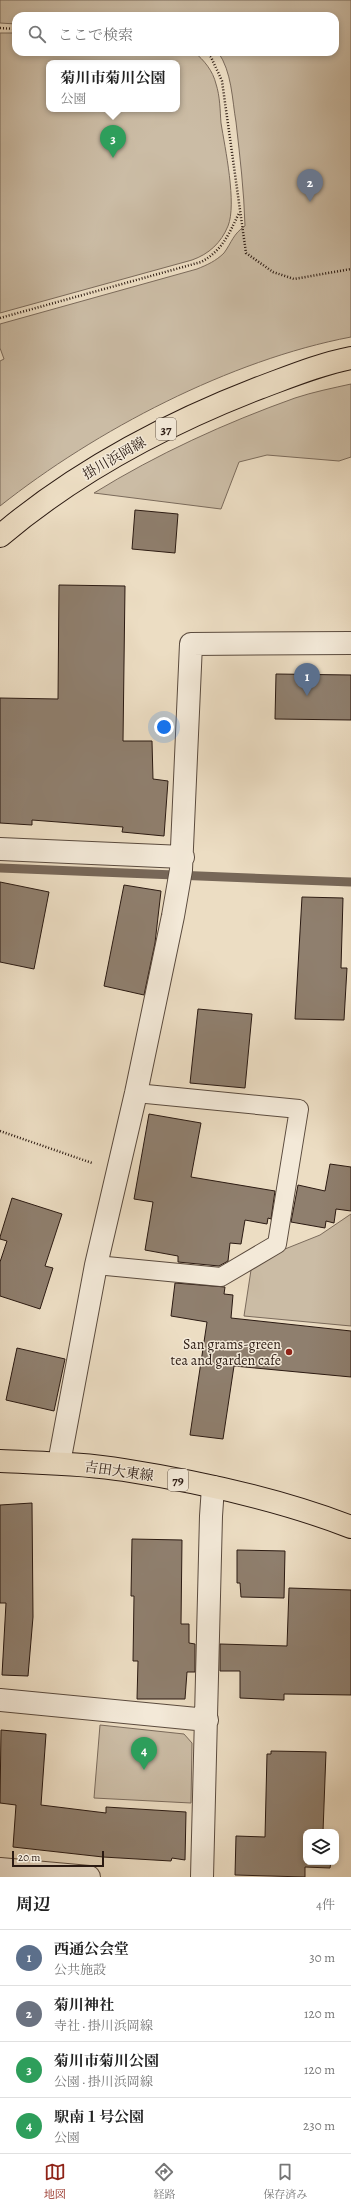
<!DOCTYPE html>
<html lang="ja">
<meta charset="utf-8">
<style>
:root{--surface:#fff;--page:#f6f6f6;--text:#222;--muted:#767676;--line:#e0e0e0;--accent:#8f2418}
body{margin:0;font-family:Alegreya,"Noto Serif JP",serif;background:var(--page);color:var(--text)}
.controls{position:absolute;right:12px;bottom:12px;display:grid;overflow:hidden;border-radius:8px;box-shadow:0 2px 6px #0003}
.controls button{width:36px;height:36px;display:grid;place-items:center;padding:0;border:0;border-bottom:1px solid var(--line);background:var(--surface);color:var(--text);font:20px sans-serif}
.scale{position:absolute;left:12px;bottom:10px;width:92px;box-sizing:border-box;padding-left:4px;border:2px solid #2b1a12;border-top:0;font-size:11px;line-height:14px;white-space:nowrap;color:#2b1a12;-webkit-text-stroke:3px #f3e9d8;paint-order:stroke}
.you{position:absolute;left:164px;top:727px;width:14px;height:14px;margin:-10px;border:3px solid #fff;border-radius:50%;background:#1a73e8;box-shadow:0 0 0 6px #1a73e833}
.badge{display:grid;place-items:center;width:26px;height:26px;border-radius:50%;background:var(--accent);color:#fff;font-size:13px;font-weight:700}
.pin{position:absolute;translate:-50% -33px;filter:drop-shadow(0 1px 2px #0008)}
.pin::after{content:'';position:absolute;top:21px;width:14px;height:12px;background:inherit;clip-path:polygon(0 0,100% 0,50% 100%)}
.popup{position:absolute;left:46px;top:60px;width:134px;height:52px;box-sizing:border-box;display:grid;place-content:center;border-radius:8px;background:var(--surface);filter:drop-shadow(0 1px 3px #0005);font-size:13px;white-space:nowrap;color:var(--muted)}
.popup b{font-size:15px;color:var(--text)}
.popup::after{content:'';position:absolute;left:50%;top:100%;margin-left:-8px;border:8px solid transparent;border-top-color:var(--surface)}
.list{margin:0;padding:0;list-style:none}
h2{display:flex;justify-content:space-between;align-items:center;height:52px;margin:0;padding:0 16px;font-size:17px}
h2 small{font-size:13px;font-weight:400;color:var(--muted)}
.list li{display:grid;grid-template-columns:26px 1fr auto;gap:12px;align-items:center;box-sizing:border-box;height:56px;padding:0 16px;border-top:1px solid var(--line)}
.list b{display:block;font-size:15px;white-space:nowrap}
.list p{margin:0;font-size:13px;white-space:nowrap;color:var(--muted)}
.list em{font-size:13px;font-style:normal;color:var(--muted)}
.icon{flex:none;width:22px;height:22px;fill:none;stroke:currentColor;stroke-width:2;stroke-linecap:round;stroke-linejoin:round}
.map{position:relative;flex:none;width:351px;height:1877px;overflow:hidden}
.search{position:absolute;background:var(--surface);box-shadow:0 2px 6px #0003;left:12px;right:12px;top:12px;height:44px;display:flex;align-items:center;gap:10px;box-sizing:border-box;padding:0 14px;border-radius:12px;color:var(--muted);font-size:15px}
.sheet{height:276px;background:var(--surface)}
nav{display:flex;justify-content:space-around;align-items:center;box-sizing:border-box;height:56px;border-top:1px solid var(--line);background:var(--surface);font-size:11px;color:var(--muted)}
nav a{display:grid;justify-items:center;gap:2px}
nav .on{color:var(--accent)}
.map>svg:first-child{display:block}
.green{fill:#cbbca5;stroke:#7b6b5c;fill-rule:evenodd}
.lines{fill:none;stroke-linecap:round;stroke-linejoin:round}
.stream{stroke:#776758;stroke-width:9}
.building{fill:#8f7f6e;stroke:#2b1a12}
.lane-casing{stroke:#5b4b3e;stroke-width:20}
.street-casing{stroke:#5b4b3e;stroke-width:24}
.primary-casing{stroke:#2b1a12;stroke-width:24}
.path{stroke:#2b1a12;stroke-width:2.5;stroke-dasharray:1 2;stroke-linecap:butt}
.lane{stroke:#f3e9d8;stroke-width:18}
.street{stroke:#f3e9d8;stroke-width:22}
.primary{stroke:#ecddc3;stroke-width:22}
.poi-dot{fill:#8f2418;stroke:#f3e9d8;stroke-width:1.5}
.labels{text-anchor:middle;stroke-width:3;stroke-linejoin:round;paint-order:stroke}
.shield{fill:#f3e9d8;stroke:#67584d;stroke-width:1}
.shield-label{font-size:13px;font-weight:bold;fill:#2b1a12}
.street-label{font-size:14px;fill:#2b1a12;stroke:#f3e9d8}
.poi-label{font-size:14px;fill:#2b1a12;stroke:#f3e9d8;text-anchor:end}
</style>
<div class="map">
<svg width="351" height="1877" viewBox="0 0 351 1877">
<rect width="100%" height="100%" fill="#ecddc3"/>
<filter id="stains"><feTurbulence type="fractalNoise" baseFrequency=".005" numOctaves="4"/><feColorMatrix values="0 0 0 0 .2 0 0 0 0 .09 0 0 0 0 .02 0 0 0 .5 -.17"/></filter>
<radialGradient id="worn" r=".72"><stop offset=".6" stop-color="#630" stop-opacity="0"/><stop offset="1" stop-color="#630" stop-opacity=".3"/></radialGradient>
<path class="green" d="M0,0H351V337C230,360 96,430 0,506V361L4,359L0,348V324L197,269C207,265 216,261 224,253C232,242 233,234 245,226C244,191 240,157 236,122C232,99 232,72 218,52H335V16H16V24L0,23Z
M0,33H16V52H194C204,60 213,71 216,84C220,96 220,110 221,123C225,148 237,204 228,226C221,243 209,254 192,260L0,313ZM49,63H177V109H49Z
M351,384V457L339,461L267,455L239,462L221,509L94,493C157,454 225,423 295,398C313,392 333,388 351,384Z
M351,1214V1326L244,1316L251,1270L285,1249L320,1235Z
M100,1725L184,1734L192,1743L191,1803L94,1798Z"/>
<g class="lines">
<path class="stream" d="M0,868L351,882"/>
</g>
<path class="building" d="M135,510L178,514L175,553L132,549Z
M59,585L125,586L123,741H152L153,779L168,781L164,836L122,832L123,827L32,820V825L0,823V698L58,699Z
M276,674L351,675V720L275,719Z
M0,882L49,892L34,969L0,962Z
M124,885L161,891L155,943L144,995L104,986Z
M302,897L343,898L341,968H347L344,1020L295,1019Z
M198,1009L252,1014L245,1088L190,1083Z
M149,1114L201,1123L191,1177L275,1191L271,1219L268,1218L267,1224L245,1220L241,1244L230,1243L228,1261L219,1266L178,1262V1256L145,1250L153,1202L134,1199Z
M330,1164L351,1167V1211L336,1209L334,1223L326,1221L325,1228L291,1222L298,1185L325,1191Z
M12,1198L62,1214L45,1266L53,1268L40,1309L0,1296V1262L7,1241L0,1239V1237Z
M175,1283L225,1287L224,1294L233,1295L231,1318L351,1331V1377L234,1366L223,1439L190,1435L207,1322L171,1316Z
M17,1348L65,1359L54,1411L6,1400Z
M32,1503L33,1617L28,1676L2,1675L6,1603H0V1505Z
M132,1539L182,1540L181,1624H189V1643L195,1644V1672H187L185,1699H137L138,1661H133L134,1596H131Z
M237,1550L285,1551L284,1598L241,1597L240,1583H237Z
M289,1588L351,1590V1695L284,1694V1700L240,1698V1671H220V1644L287,1646Z
M1,1730L46,1734L41,1805L106,1813V1807L186,1812L185,1860L172,1858L171,1861L103,1857L13,1847L16,1805L0,1803Z
M271,1751L326,1752L323,1832H306V1862H331L330,1868L305,1867V1877L235,1875L236,1836L265,1837L267,1754H271Z"/>
<g class="lines">
<g class="lane-casing">
<path id="lane" d="M96,1265L221,1277L277,1244L299,1109L136,1093"/>
</g>
<g class="street-casing">
<path id="street" d="M0,849L183,857
M59,1463L96,1265L136,1093L173,916L181,870L191,644L351,643
M0,1700L207,1720
M0,1869L89,1877
M202,1877L211,1516L213,1487"/>
</g>
<g class="primary-casing">
<path id="primary" d="M0,536C77,471 166,424 259,388C289,377 320,364 351,358
M0,1461C41,1463 83,1463 124,1470C200,1482 279,1499 351,1527"/>
</g>
<path class="path" d="M0,28L16,29
M206,52L211,57L222,81L246,253L273,272L294,279L351,269
M0,318L201,262C222,251 229,234 239,213
M0,1131L92,1163"/>
<use href="#lane" class="lane"/>
<use href="#street" class="street"/>
<use href="#primary" class="primary"/>
</g>
<circle class="poi-dot" cx="289" cy="1352" r="4"/>
<g class="labels">
<g class="shield">
<rect x="156" y="418" width="20" height="22" rx="3"/>
<rect x="168" y="1469" width="20" height="22" rx="3"/>
</g>
<g class="shield-label">
<text x="166" y="434">37</text>
<text x="178" y="1485">79</text>
</g>
<g class="street-label">
<text transform="translate(114 458) rotate(-30)" y="5">掛川浜岡線</text>
<text transform="translate(119 1471) rotate(8)" y="5">吉田大東線</text>
</g>
<g class="poi-label">
<text x="281" y="1349">San grams-green<tspan x="281" dy="16">tea and garden cafe</tspan></text>
</g>
</g>
<rect width="100%" height="100%" filter="url(#stains)"/>
<rect width="100%" height="100%" fill="url(#worn)"/>
</svg>
<div class="controls">
<button><svg class="icon" aria-label="layers" viewBox="0 0 24 24"><path d="M12 4l9 5-9 5-9-5zM3 14l9 5 9-5"/></svg></button>
</div>
<div class="scale">20 m</div>
<div class="you"></div>
<div class="pin badge" style="left:307px;top:696px;background:#5c6f8a">1</div>
<div class="pin badge" style="left:310px;top:202px;background:#6b7280">2</div>
<div class="pin badge" style="left:113px;top:158px;background:#2e9e5b">3</div>
<div class="popup"><b>菊川市菊川公園</b>公園</div>
<div class="pin badge" style="left:144px;top:1770px;background:#2e9e5b">4</div>
<div class="search"><svg class="icon" aria-label="search" viewBox="0 0 24 24"><circle cx="10" cy="10" r="6"/><path d="M15 15l6 6"/></svg>ここで検索</div>
</div>
<section class="sheet">
<h2>周辺<small>4件</small></h2>
<ul class="list">
<li><span class="badge" style="background:#5c6f8a">1</span><div><b>西通公会堂</b><p>公共施設</p></div><em>30 m</em></li>
<li><span class="badge" style="background:#6b7280">2</span><div><b>菊川神社</b><p>寺社 · 掛川浜岡線</p></div><em>120 m</em></li>
<li><span class="badge" style="background:#2e9e5b">3</span><div><b>菊川市菊川公園</b><p>公園 · 掛川浜岡線</p></div><em>120 m</em></li>
<li><span class="badge" style="background:#2e9e5b">4</span><div><b>駅南１号公園</b><p>公園</p></div><em>230 m</em></li>
</ul>
</section>
<nav>
<a class="on"><svg class="icon" aria-label="map" viewBox="0 0 24 24"><path d="M3 6l6-2 6 2 6-2v14l-6 2-6-2-6 2zM9 4v14M15 6v14"/></svg>地図</a>
<a><svg class="icon" aria-label="directions" viewBox="0 0 24 24"><path d="M12 3l9 9-9 9-9-9zM9 14v-3h6M13 9l2 2-2 2"/></svg>経路</a>
<a><svg class="icon" aria-label="saved" viewBox="0 0 24 24"><path d="M7 4h10v16l-5-4-5 4z"/></svg>保存済み</a>
</nav>
